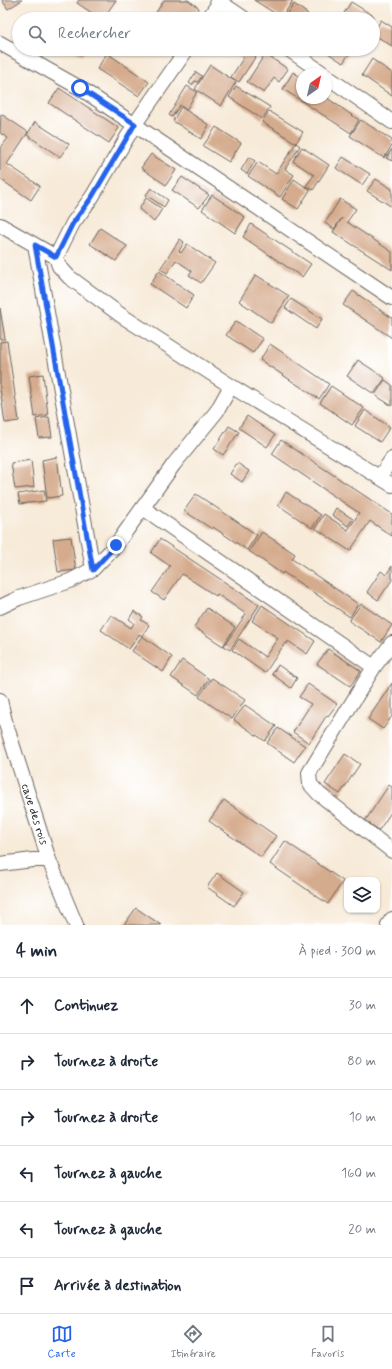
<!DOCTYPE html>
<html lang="fr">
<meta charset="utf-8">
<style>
:root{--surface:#fff;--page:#f2f2f3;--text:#1f2937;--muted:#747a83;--line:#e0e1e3;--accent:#2563eb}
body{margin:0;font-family:Mynerve,sans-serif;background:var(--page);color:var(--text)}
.controls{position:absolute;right:12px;bottom:12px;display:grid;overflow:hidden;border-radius:8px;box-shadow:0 1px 3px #0004}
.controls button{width:36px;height:36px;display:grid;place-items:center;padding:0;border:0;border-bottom:1px solid var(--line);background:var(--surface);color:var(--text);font:20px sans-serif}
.compass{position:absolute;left:296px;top:68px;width:36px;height:36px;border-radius:50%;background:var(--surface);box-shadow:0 1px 3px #0004;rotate:34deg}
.stop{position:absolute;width:12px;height:12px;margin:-9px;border:3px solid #2563eb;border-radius:50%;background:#fff}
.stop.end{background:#2563eb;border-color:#fff;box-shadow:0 1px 4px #0008}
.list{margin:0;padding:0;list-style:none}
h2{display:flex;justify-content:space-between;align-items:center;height:52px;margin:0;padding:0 16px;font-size:17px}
h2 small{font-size:13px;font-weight:400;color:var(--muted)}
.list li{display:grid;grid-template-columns:26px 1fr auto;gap:12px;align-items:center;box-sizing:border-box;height:56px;padding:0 16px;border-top:1px solid var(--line)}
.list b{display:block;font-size:15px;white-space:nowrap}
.list em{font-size:13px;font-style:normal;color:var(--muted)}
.icon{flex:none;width:22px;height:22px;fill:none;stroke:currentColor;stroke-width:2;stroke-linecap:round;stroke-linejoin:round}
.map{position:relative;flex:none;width:392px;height:925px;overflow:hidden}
.search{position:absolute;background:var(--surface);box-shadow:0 1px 3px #0004;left:12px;right:12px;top:12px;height:44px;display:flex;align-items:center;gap:10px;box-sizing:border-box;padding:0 14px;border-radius:22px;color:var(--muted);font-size:15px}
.sheet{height:388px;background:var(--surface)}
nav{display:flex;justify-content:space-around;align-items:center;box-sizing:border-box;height:56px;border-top:1px solid var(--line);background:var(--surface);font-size:11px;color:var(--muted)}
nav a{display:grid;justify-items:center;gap:2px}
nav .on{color:var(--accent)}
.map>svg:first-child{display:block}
.building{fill:#d5ab8d}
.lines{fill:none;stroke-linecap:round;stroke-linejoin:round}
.minor-casing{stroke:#69645e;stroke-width:16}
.minor{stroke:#fff;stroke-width:14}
.route{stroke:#2563eb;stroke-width:5}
.labels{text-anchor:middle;stroke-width:3;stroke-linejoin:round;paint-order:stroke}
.street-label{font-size:12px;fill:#1c1c1c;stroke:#fff}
</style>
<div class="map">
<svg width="392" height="925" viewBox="0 0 392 925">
<rect width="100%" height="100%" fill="#fff"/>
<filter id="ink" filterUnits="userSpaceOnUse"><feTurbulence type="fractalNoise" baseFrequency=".025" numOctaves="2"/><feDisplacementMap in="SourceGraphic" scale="8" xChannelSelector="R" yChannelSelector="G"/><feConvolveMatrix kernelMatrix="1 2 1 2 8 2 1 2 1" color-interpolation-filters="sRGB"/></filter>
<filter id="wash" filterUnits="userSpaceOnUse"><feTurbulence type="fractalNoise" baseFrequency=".012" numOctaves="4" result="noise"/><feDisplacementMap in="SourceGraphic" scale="16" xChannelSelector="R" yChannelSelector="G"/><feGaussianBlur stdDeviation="0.9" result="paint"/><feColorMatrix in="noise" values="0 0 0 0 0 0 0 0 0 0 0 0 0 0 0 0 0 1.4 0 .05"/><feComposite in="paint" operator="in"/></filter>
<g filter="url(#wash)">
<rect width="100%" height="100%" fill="#f7ead8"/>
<g id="blocks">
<path class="building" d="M2,0H22L8,9Z
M79,0H116L103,19H101L77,3Z
M164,0H188L199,8L191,19H182L174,13L170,19H152Z
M254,0H293L282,18Z
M351,2L374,16L372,19H353L344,13Z
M294,4L308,14L305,19H284Z
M381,20L392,27V46L373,34Z
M73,49H86L82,55Z
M232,49L260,50L239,82L231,77L244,57Z
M322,49H352L343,63Z
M107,53L149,82L139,96L97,69Z
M265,54L288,69L279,82L274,78L264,93L247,82Z
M372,59L392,73V96L362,75Z
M210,65L236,82L221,106L195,89Z
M196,72L202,76L198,82L195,81L192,85L189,83Z
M293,72L302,78V98H326V93L329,95L327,98L359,120L351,133L283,89Z
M187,86L197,92L186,110L180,105L172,117L169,115Z
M236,86L270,107L262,119L229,97Z
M59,88L119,128L109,143L49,103Z
M181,107L209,125L201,139L173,121Z
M269,111L303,132L296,143L262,122Z
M1,114L28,132L7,164L40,186L31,200L0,179V149L8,138L0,133Z
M361,120L392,140V145L384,158L350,136Z
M35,122L69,144L60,157L27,135Z
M216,127L241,143L229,162L203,146Z
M296,143L300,146L285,169L294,175L280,197L248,176L258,162L276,174Z
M302,147L329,165L313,190L306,186L314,175L293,161Z
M392,149V161L386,158Z
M151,154L176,170L166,185L141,168Z
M249,157L255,161L247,174L241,170Z
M343,157L370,174L362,185L336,168Z
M182,177L209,195L199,208L172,190Z
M294,179L310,190L298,209L282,199Z
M376,179L392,189V207L367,191Z
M151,188L168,200L164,207L146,195Z
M212,195L245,217L235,233L202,210Z
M146,198L162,209L154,222L139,209Z
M340,199L356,209L347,222L392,252V270L333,232L342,218L334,229L325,223Z
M251,224L311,264L302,277L243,237Z
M100,228L127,246L116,261L90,244Z
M180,239L184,242L179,251L181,253L187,244L215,263L201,283L189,275L192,271L176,260L167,273L160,269Z
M159,271L194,295L186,308L150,284Z
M256,275L289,296L271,323L239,301Z
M353,291L392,318V338L343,305Z
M291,299L322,319L316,329L285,308Z
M0,308L5,339H0Z
M236,321L263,339L253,353L226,335Z
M7,341L19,421L5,423L0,388V342Z
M270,344L329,384L319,399L260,360Z
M358,360L385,378L374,394L347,376Z
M43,374L48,415L35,417L29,376Z
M385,380L392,385V406L375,395Z
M331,386L364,408L352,425L320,403Z
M365,410L390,427L380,442L355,426Z
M247,416L275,435L267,447L239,428Z
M49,417L52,437L39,438L36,419Z
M229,426L239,432L223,455L214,449Z
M281,440L392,514V536L370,521L350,551L315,528L324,514L348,530L359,513L272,454Z
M57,457L62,496L47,498L42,460Z
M31,460L34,487L15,489L11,463Z
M237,463L249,471L242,482L230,474Z
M44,490L46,501L20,504L18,494Z
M286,492L321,515L312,528L278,505Z
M196,494L257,535L247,550L213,527L212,529L184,511Z
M336,508L353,519L348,526L332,515Z
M262,532L295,554L292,559L358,604L350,617L283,572L282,574L249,551Z
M71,537L76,570L58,572L53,539Z
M160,539L259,605L230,650L224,646L246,614L217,594L216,596L182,574L164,600L152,592L170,566L151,553Z
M392,566V580L378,600L367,592L381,571L386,575Z
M361,604L392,625L381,642L349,621Z
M262,605L315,641L307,654L288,641L287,644L285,643L265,673L232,650L239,639L265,657L278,638L252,621Z
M207,608L235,627L223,646L194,627Z
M134,611L143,617L141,620L149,625L142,636L140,634L129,649L101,630L111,615L131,628L134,623L129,619Z
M142,636L172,657L163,672L132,651Z
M328,649L361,671L350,686L317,664Z
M182,660L209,679L198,695L171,677Z
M278,665L297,678L291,688L272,674Z
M212,678L245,700L232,719L199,697Z
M392,683V716L383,729L368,719Z
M308,684L337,704L328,716L327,715L309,743L293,732L311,704L299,697Z
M245,705L276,726L265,741L234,720Z
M278,728L305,746L294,762L267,743Z
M345,754L360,764L340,794L325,784Z
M389,785L392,787V811L379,830L365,821Z
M224,800L276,836L261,857L209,821Z
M285,841L343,881L328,904L270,864Z
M217,873L244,892L234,906L207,887Z
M136,908L161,925H124Z"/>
</g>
</g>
<g filter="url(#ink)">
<use href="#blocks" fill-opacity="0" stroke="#69645e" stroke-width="1"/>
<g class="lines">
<g class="minor-casing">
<path id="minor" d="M217,0L245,19
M208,19L221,0
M0,43L80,88L392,298
M187,49L135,124L92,197L73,223L56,257L59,266L69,277L122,316L231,386L392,485
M288,49L324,74
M326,76L392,122
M0,225L56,257
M35,245L93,569
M380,476L392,459
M143,508L374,667
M0,607L19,598L70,581L93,569L116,545L174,464L217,411L231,386
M392,643L374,667L309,773L310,784L319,794L392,851
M0,700L5,721L49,860L76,925
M0,864L33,860H49
M388,925L392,919"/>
</g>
<use href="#minor" class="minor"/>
</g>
</g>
<g class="lines" filter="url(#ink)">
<path class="route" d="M80,88L135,124L92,197L73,223L56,257L35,245L93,570L116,545"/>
</g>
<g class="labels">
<g class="street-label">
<text transform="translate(35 814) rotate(72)" y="4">cave des rois</text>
</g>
</g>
</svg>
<div class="controls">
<button><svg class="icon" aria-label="layers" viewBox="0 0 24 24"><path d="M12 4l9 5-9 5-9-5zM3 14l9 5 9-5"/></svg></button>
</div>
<svg class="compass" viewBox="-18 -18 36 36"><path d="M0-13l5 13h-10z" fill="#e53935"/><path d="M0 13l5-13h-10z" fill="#747a83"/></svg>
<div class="stop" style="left:80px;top:88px"></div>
<div class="stop end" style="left:116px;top:545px"></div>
<div class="search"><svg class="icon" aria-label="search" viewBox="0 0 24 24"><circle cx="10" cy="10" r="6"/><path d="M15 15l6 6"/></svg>Rechercher</div>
</div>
<section class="sheet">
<h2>4 min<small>À pied · 300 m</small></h2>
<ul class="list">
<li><svg class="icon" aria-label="ahead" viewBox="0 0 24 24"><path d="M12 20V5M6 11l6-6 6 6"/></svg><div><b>Continuez</b></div><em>30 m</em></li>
<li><svg class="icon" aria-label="right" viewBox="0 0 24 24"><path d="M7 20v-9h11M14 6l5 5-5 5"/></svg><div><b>Tournez à droite</b></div><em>80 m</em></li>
<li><svg class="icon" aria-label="right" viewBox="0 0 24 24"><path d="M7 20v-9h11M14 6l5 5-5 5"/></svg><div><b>Tournez à droite</b></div><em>10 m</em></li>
<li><svg class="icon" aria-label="left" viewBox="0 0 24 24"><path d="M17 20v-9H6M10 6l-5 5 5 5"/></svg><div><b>Tournez à gauche</b></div><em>160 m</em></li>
<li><svg class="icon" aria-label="left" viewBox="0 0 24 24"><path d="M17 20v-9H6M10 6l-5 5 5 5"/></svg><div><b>Tournez à gauche</b></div><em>20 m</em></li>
<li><svg class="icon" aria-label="arrive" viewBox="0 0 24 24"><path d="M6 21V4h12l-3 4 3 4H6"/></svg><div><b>Arrivée à destination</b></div></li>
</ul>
</section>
<nav>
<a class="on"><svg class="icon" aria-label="map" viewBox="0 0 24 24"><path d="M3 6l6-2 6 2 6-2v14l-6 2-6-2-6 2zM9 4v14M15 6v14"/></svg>Carte</a>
<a><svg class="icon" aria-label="directions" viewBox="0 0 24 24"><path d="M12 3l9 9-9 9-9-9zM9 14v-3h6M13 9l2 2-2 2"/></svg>Itinéraire</a>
<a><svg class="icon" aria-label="saved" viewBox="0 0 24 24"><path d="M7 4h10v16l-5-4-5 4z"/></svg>Favoris</a>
</nav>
